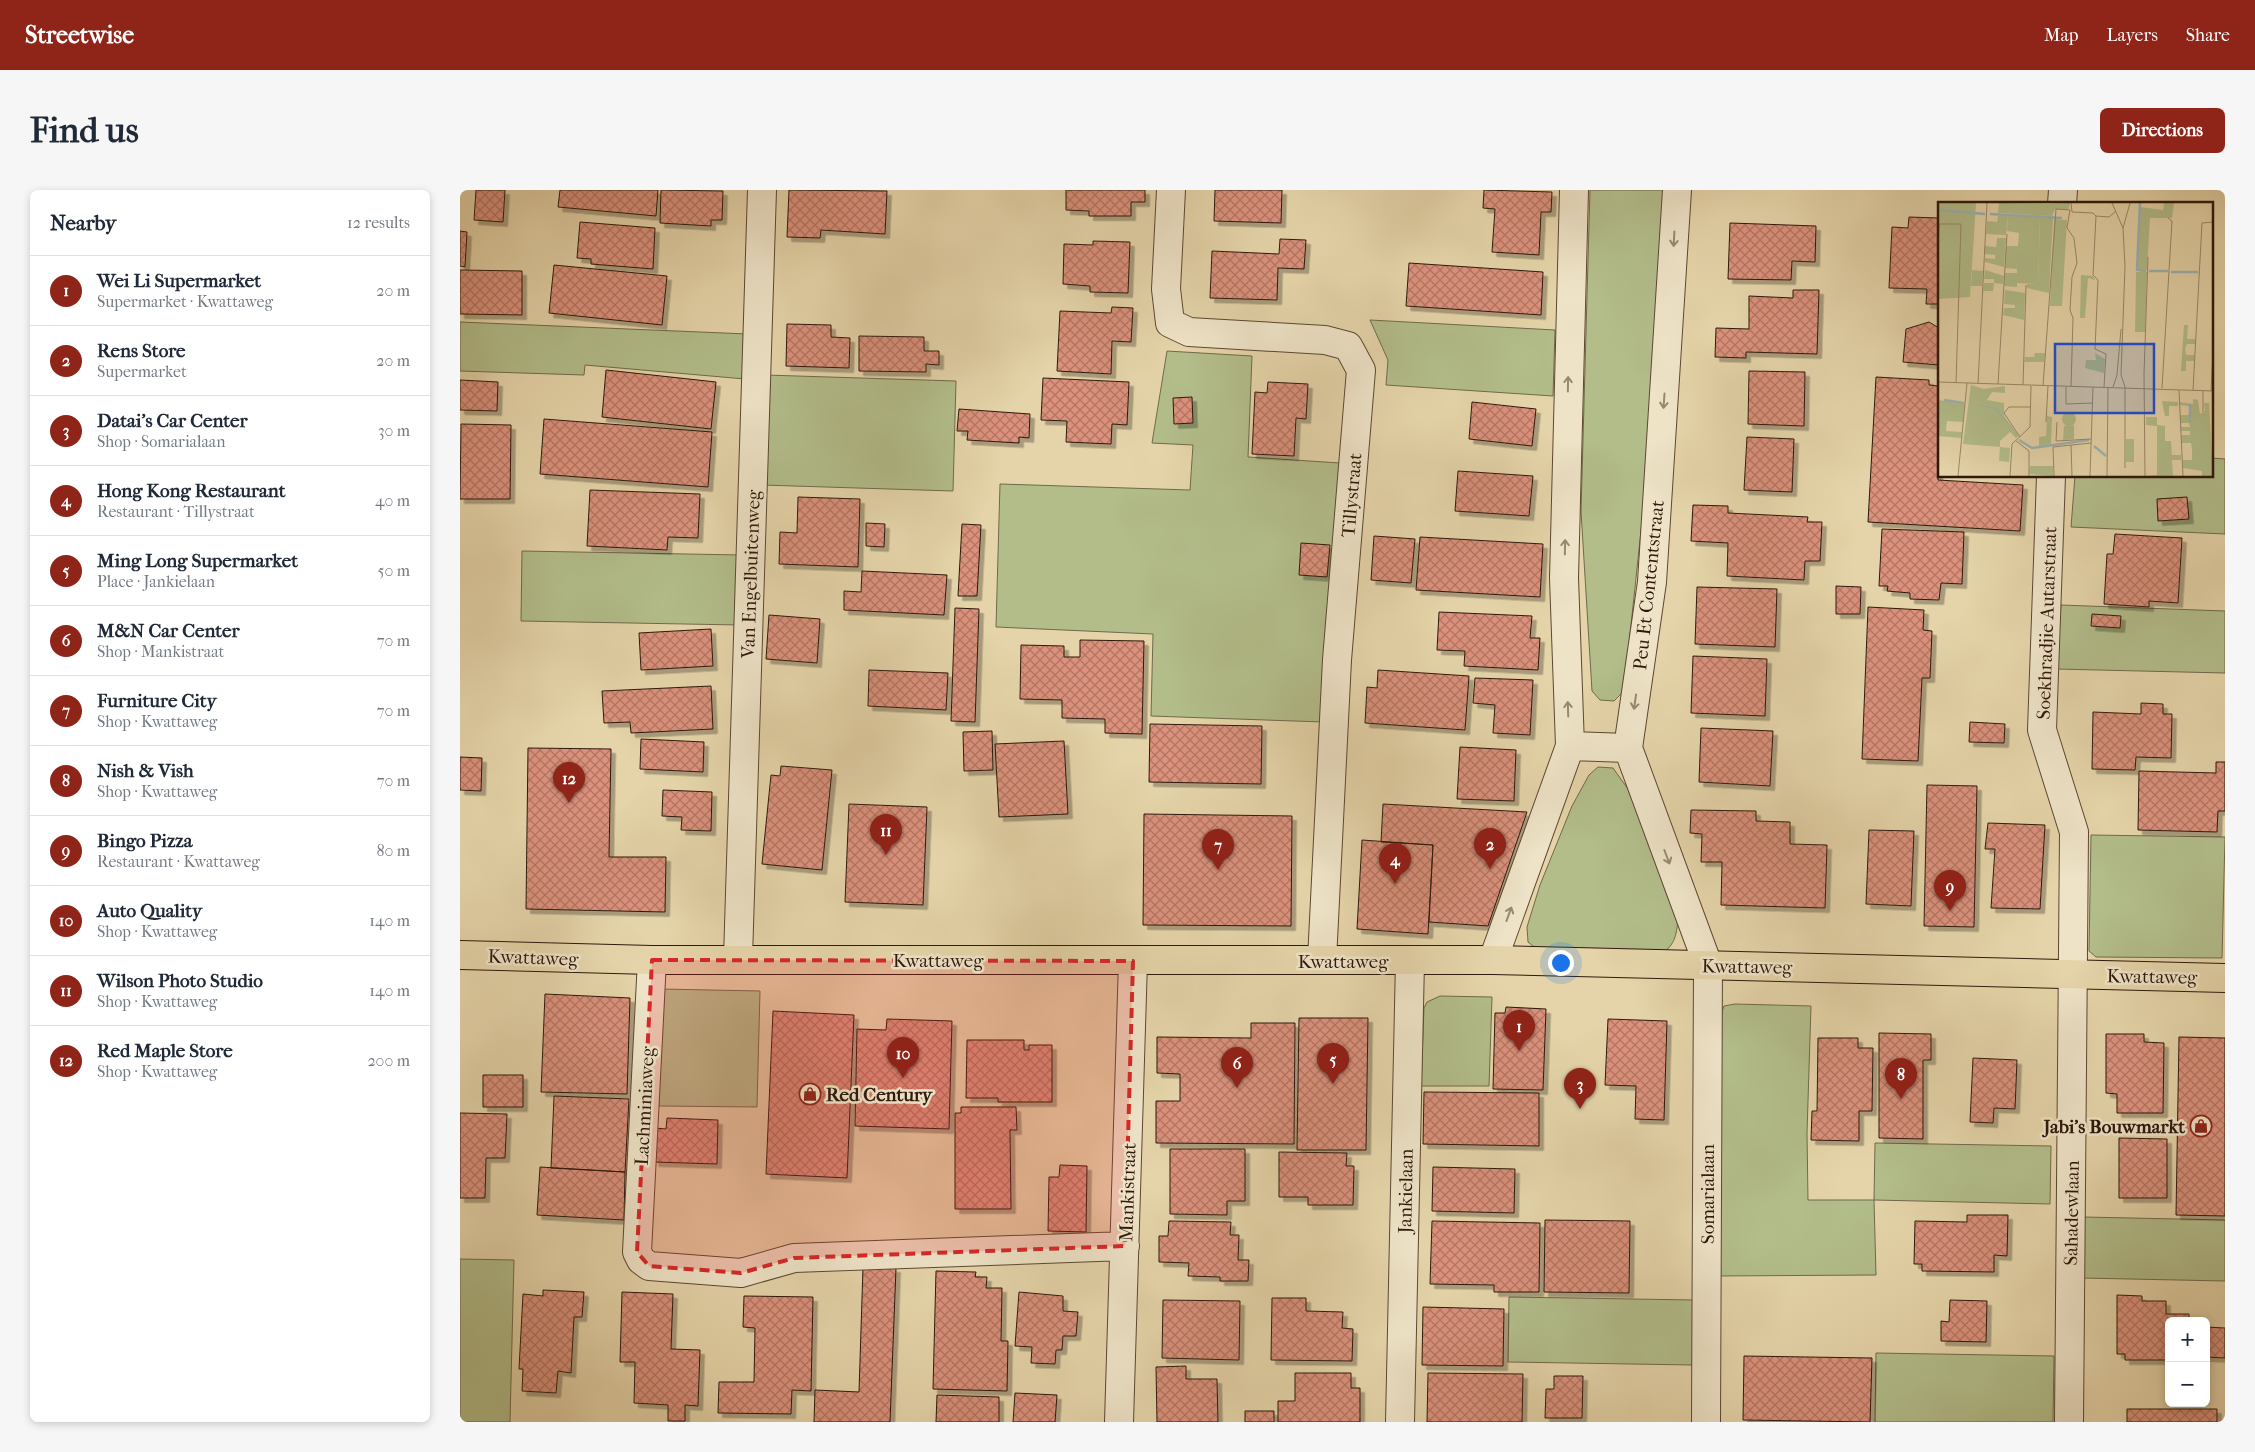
<!DOCTYPE html>
<meta charset="utf-8">
<style>
:root{--surface:#fff;--page:#f6f6f7;--text:#1f2937;--muted:#747a83;--line:#e0e1e3;--accent:#8f2418}
body{margin:0;font-family:"IM FELL French Canon",serif;background:var(--page);color:var(--text)}
.controls{position:absolute;right:15px;bottom:15px;display:grid;overflow:hidden;border-radius:8px;box-shadow:0 2px 8px #0003}
.controls button{width:45px;height:45px;display:grid;place-items:center;padding:0;border:0;border-bottom:1px solid var(--line);background:var(--surface);color:var(--text);font:25px sans-serif}
.you{position:absolute;left:1100px;top:772px;width:18px;height:18px;margin:-12px;border:4px solid #fff;border-radius:50%;background:#1a73e8;box-shadow:0 0 0 8px #1a73e833}
.badge{display:grid;place-items:center;width:32px;height:32px;border-radius:50%;background:var(--accent);color:#fff;font-size:16px;font-weight:700}
.pin{position:absolute;translate:-50% -41px;filter:drop-shadow(0 1px 2px #0008)}
.pin::after{content:'';position:absolute;top:26px;width:18px;height:15px;background:inherit;clip-path:polygon(0 0,100% 0,50% 100%)}
.list{margin:0;padding:0;list-style:none}
h2{display:flex;justify-content:space-between;align-items:center;height:65px;margin:0;padding:0 20px;font-size:21px}
h2 small{font-size:16px;font-weight:400;color:var(--muted)}
.list li{display:grid;grid-template-columns:32px 1fr auto;gap:15px;align-items:center;box-sizing:border-box;height:70px;padding:0 20px;border-top:1px solid var(--line)}
.list b{display:block;font-size:19px;white-space:nowrap}
.list p{margin:0;font-size:16px;white-space:nowrap;color:var(--muted)}
.list em{font-size:16px;font-style:normal;color:var(--muted)}
.map{position:relative;flex:none;width:1765px;height:1232px;overflow:hidden;border-radius:8px}
header{display:flex;align-items:center;gap:30px;box-sizing:border-box;height:70px;padding:0 25px;background:var(--accent);color:#fff}
header strong{font-size:24px}
nav{display:flex;gap:28px;margin-inline-start:auto;font-size:18px}
.intro{display:flex;align-items:center;justify-content:space-between;box-sizing:border-box;height:120px;padding:0 30px}
h1{margin:0;font-size:35px}
.button{padding:12px 22px;border-radius:8px;background:var(--accent);color:#fff;font-size:18px;font-weight:700}
main{display:flex;gap:30px;padding:0 30px}
aside{flex:1;background:var(--surface);border-radius:8px;box-shadow:0 2px 8px #0003}
.map>svg:first-child{display:block}
.grass{fill:#b2bd8a;stroke:#706a4a}
.building{fill:url(#building-cross-hatch);stroke:#2e180b;filter:url(#shadow)}
.lines{fill:none;stroke-linecap:round;stroke-linejoin:round}
.minor-casing{stroke:#5c4732;stroke-width:30}
.major-casing{stroke:#2e180b;stroke-width:30}
.minor{stroke:#eee3c7;stroke-width:28}
.major{stroke:#e5d4a9;stroke-width:28}
.oneway{stroke:#988872}
.marked{fill:#d62828;fill-opacity:0.2;stroke:#d62828;stroke-width:4;stroke-dasharray:10 6;stroke-linejoin:round}
.labels{text-anchor:middle;stroke-width:5;stroke-linejoin:round;paint-order:stroke}
.street-label{font-size:19px;fill:#2e180b;stroke:#eee3c7}
.poi-label{font-size:19px;font-weight:bold;fill:#2e180b;stroke:#eee3c7;text-anchor:start}
.inset-river{fill:none;stroke:#9cb5b5;stroke-width:2.5}
.inset-road{fill:none;stroke:#9c896a;stroke-width:1}
.view{fill:#1d4ed8;fill-opacity:0.15;stroke:#1d4ed8;stroke-width:2.5}
.inset-edge{fill:none;stroke:#2e180b;stroke-width:2.5}
</style>
<header>
<strong>Streetwise</strong>
<nav><a>Map</a><a>Layers</a><a>Share</a></nav>
</header>
<div class="intro"><h1>Find us</h1><a class="button">Directions</a></div>
<main>
<aside>
<h2>Nearby<small>12 results</small></h2>
<ul class="list">
<li><span class="badge">1</span><div><b>Wei Li Supermarket</b><p>Supermarket · Kwattaweg</p></div><em>20 m</em></li>
<li><span class="badge">2</span><div><b>Rens Store</b><p>Supermarket</p></div><em>20 m</em></li>
<li><span class="badge">3</span><div><b>Datai's Car Center</b><p>Shop · Somarialaan</p></div><em>30 m</em></li>
<li><span class="badge">4</span><div><b>Hong Kong Restaurant</b><p>Restaurant · Tillystraat</p></div><em>40 m</em></li>
<li><span class="badge">5</span><div><b>Ming Long Supermarket</b><p>Place · Jankielaan</p></div><em>50 m</em></li>
<li><span class="badge">6</span><div><b>M&amp;N Car Center</b><p>Shop · Mankistraat</p></div><em>70 m</em></li>
<li><span class="badge">7</span><div><b>Furniture City</b><p>Shop · Kwattaweg</p></div><em>70 m</em></li>
<li><span class="badge">8</span><div><b>Nish &amp; Vish</b><p>Shop · Kwattaweg</p></div><em>70 m</em></li>
<li><span class="badge">9</span><div><b>Bingo Pizza</b><p>Restaurant · Kwattaweg</p></div><em>80 m</em></li>
<li><span class="badge">10</span><div><b>Auto Quality</b><p>Shop · Kwattaweg</p></div><em>140 m</em></li>
<li><span class="badge">11</span><div><b>Wilson Photo Studio</b><p>Shop · Kwattaweg</p></div><em>140 m</em></li>
<li><span class="badge">12</span><div><b>Red Maple Store</b><p>Shop · Kwattaweg</p></div><em>200 m</em></li>
</ul>
</aside>
<div class="map">
<svg width="1765" height="1232" viewBox="0 0 1765 1232">
<defs>
<pattern id="building-cross-hatch" width="8" height="8" patternUnits="userSpaceOnUse" patternTransform="scale(1.25)"><rect width="8" height="8" fill="#db917b"/><path d="M0 0l8 8M0 8l8-8" fill="none" stroke="#b27563"/></pattern>
<filter id="shadow"><feDropShadow dx="4.5" dy="4.5" stdDeviation="0" flood-color="#0004"/></filter>
</defs>
<rect width="100%" height="100%" fill="#e5d4a9"/>
<filter id="stains"><feTurbulence type="fractalNoise" baseFrequency=".004" numOctaves="4"/><feColorMatrix values="0 0 0 0 .2 0 0 0 0 .09 0 0 0 0 .02 0 0 0 .5 -.17"/></filter>
<radialGradient id="worn" r=".72"><stop offset=".6" stop-color="#630" stop-opacity="0"/><stop offset="1" stop-color="#630" stop-opacity=".3"/></radialGradient>
<path class="grass" d="M1130,0H1206L1188,275L1164,501L1154,511L1140,510L1132,501L1121,321Z
M910,130L1095,140L1093,206L926,195L928,170Z
M0,132L288,144L285,189L125,175L124,185L0,181Z
M707,161L792,166L788,267L880,273L863,532L691,526L693,444L536,437L540,294L730,300L733,255L692,253Z
M305,185L496,191L493,301L302,295Z
M1751,268L1765,269V344L1611,337L1615,286H1751Z
M62,361L281,365L280,435L61,431Z
M1601,415L1765,421V483L1596,479Z
M1138,577L1153,578L1168,599L1218,726C1217,743 1216,755 1200,765L1079,761L1068,752L1067,737L1080,695L1112,616L1129,585Z
M1631,645L1765,647L1762,768L1636,767L1629,761Z
M201,799L300,801L297,917L199,916Z
M980,806L1032,807L1029,896H961L964,818L967,812Z
M1275,814L1351,816L1347,943L1348,1010H1414L1415,953L1591,956L1590,1014L1414,1010L1416,1085L1255,1086L1260,827L1264,816Z
M1624,1027L1765,1030V1091L1622,1088Z
M0,1069L54,1070L50,1232H0Z
M1049,1107L1234,1110L1233,1175L1048,1172Z
M1416,1163L1594,1166L1593,1232H1415Z"/>
<path class="building" d="M16,0H45L43,32L14,30Z
M100,0H198L196,26L98,17Z
M201,0L263,1L262,30H251V36L200,33Z
M329,0L427,1L425,44L361,40L360,48L327,47Z
M606,0H685V12H671V26H629V21L606,20Z
M755,0H822L821,33L754,31Z
M1024,0L1092,2L1091,22H1081L1079,65L1032,62L1035,19L1023,18Z
M1449,27L1479,28V114H1466L1467,99L1429,98L1432,37L1448,38Z
M120,32L195,38L193,79L131,74V69L117,68Z
M1270,33L1356,36L1355,72L1332,71L1331,90L1268,89Z
M0,41L7,42L5,77L0,76Z
M820,49L846,50L844,79L818,78L817,110L750,108L752,61L819,64Z
M633,51L670,52L668,103L630,102V96L603,94L604,54L633,55Z
M949,73L1083,82L1081,125L946,116Z
M94,75L207,86L202,135L89,123Z
M0,80L62,81V125L0,124Z
M1333,100H1359L1357,164L1286,162V168L1255,167L1256,138L1289,139V106L1333,108Z
M652,117L673,118L671,152L652,151L651,184L597,181L600,121L651,123Z
M1469,132L1479,138V175L1443,172L1446,139Z
M327,134L371,135V147L390,148L389,178L326,176Z
M399,146L464,147V161H479V175L466,174V182L399,181Z
M146,180L256,192L251,239L142,227Z
M1289,181L1345,182L1344,236L1288,234Z
M1416,187L1469,190V195L1479,196L1478,290L1563,295L1560,341L1408,332Z
M583,188L669,192L667,235L652,234L651,254L606,252L607,231L581,230Z
M0,190L38,192L37,221L0,220Z
M808,192L848,194L846,229L836,228L834,266L792,264L795,202L807,203Z
M732,207L733,233L714,234L713,208Z
M1012,212L1076,219L1072,256L1009,249Z
M499,219L570,224L569,248L559,247V253L507,250L508,241H497Z
M84,229L252,242L248,297L80,284Z
M1,234L51,235L50,309H0Z
M1287,247L1334,249L1332,302L1284,300Z
M998,281L1073,286L1069,326L995,321Z
M130,300L240,304L238,348L208,347L207,360L127,356Z
M338,307L400,309L398,377L319,374L320,342L337,343Z
M1727,307L1729,329L1698,331L1697,309Z
M1233,315L1268,316V323L1348,327L1347,332H1362L1360,371H1345L1344,390L1267,386L1268,353L1231,351Z
M406,333L425,334L424,357L406,356Z
M502,334L521,335L517,406H498Z
M1422,339L1504,342L1502,394L1481,393L1479,410L1450,409V403L1427,401L1428,396H1419Z
M1655,344L1722,348L1718,413L1689,411V417L1644,414L1647,364H1653Z
M914,346L955,349L951,393L911,390Z
M960,347L1083,354L1080,407L956,400Z
M841,353L870,355L867,387L839,385Z
M402,381L487,385L484,425L384,420V401L401,402Z
M1376,396L1401,397L1400,424H1376Z
M1237,397L1317,399L1315,457L1235,454Z
M1408,417L1464,420L1463,440L1472,441L1470,488H1462L1458,571L1402,569Z
M495,418L519,419L515,532L491,531Z
M979,422L1072,426L1070,448H1080L1078,480L1004,476L1005,461L977,460Z
M1632,424L1661,426L1660,438L1631,436Z
M309,425L360,429L357,473L306,469Z
M251,439L253,476L181,480L179,443Z
M620,450L684,451L682,544L645,543V529L602,528V510L560,509L561,455L604,456V467H620Z
M1233,466L1307,469L1305,526L1231,523Z
M409,480L488,483L486,520L408,516Z
M918,480L1009,486L1005,540L905,533L907,497L917,498Z
M1015,488L1073,490L1070,545L1033,543L1035,515L1013,513Z
M251,496L253,539L171,543L170,532L144,533L142,501Z
M1681,513L1703,514V524H1712L1711,568L1676,567L1675,580L1632,579L1633,522L1681,524Z
M1510,532L1545,534L1544,553L1509,552Z
M690,534L802,536L801,594L689,592Z
M1241,538L1313,541L1310,596L1239,592Z
M532,541L533,580L504,581L503,542Z
M181,549L244,552L243,582L180,579Z
M604,551L608,624L539,627L535,554Z
M1000,557L1056,560L1054,611L997,609Z
M68,558L151,559L149,667H206L205,722L66,719Z
M0,567L22,568L21,601L0,600Z
M1756,572H1765V621H1758L1757,642L1678,640L1679,581L1756,583Z
M321,576L372,580L362,680L302,674L311,585L320,586Z
M1467,595L1517,596L1514,737L1464,736Z
M203,600L252,602L251,641L221,640L222,627L202,626Z
M389,614L467,617L463,715L385,712Z
M923,614L1067,622L1028,736L969,732L973,655L921,652Z
M1231,620L1296,621V631L1330,632V654L1367,655L1365,718L1261,715L1262,672H1241L1242,644L1230,643Z
M684,624L832,626L831,736L683,735Z
M1528,633L1585,635L1580,719L1531,718L1535,659H1525Z
M1409,640L1454,641L1451,716L1406,714Z
M902,650L973,655L968,744L897,739Z
M85,804L170,808L167,904L81,902Z
M1046,817L1086,819L1083,900L1033,899L1035,823H1045Z
M313,821L394,825L387,988L306,984Z
M839,828H908L906,960H837Z
M427,829L492,831L489,939L395,936L397,839L426,840Z
M1148,829L1207,831L1204,930L1175,929L1176,896L1145,895Z
M791,833H835L834,954L696,953V911H720V884L697,883V847L791,848Z
M1419,843L1471,844V870H1463V949L1419,948Z
M1646,844H1684V852L1704,853L1703,923H1657V904L1646,903Z
M1719,847L1765,848V1026L1716,1025Z
M1358,848H1398V858H1413L1412,921H1399V951L1351,950L1352,921H1357Z
M507,850H564V860H569V855H592V912H538V908H506Z
M1513,868L1557,870L1555,919L1534,918L1533,933L1510,932Z
M23,885H63V917H23Z
M964,902L1079,903V956L963,954Z
M94,906L169,909L165,982L91,978Z
M501,917H556L557,940H550L551,1019H495V923H501Z
M0,923L47,924L45,968H26L25,1008H0Z
M207,928L258,930L257,974L194,972L195,938L206,939Z
M1659,948L1707,949V1008H1659Z
M710,959H785V1011H767V1025L710,1024Z
M819,962L887,963L886,976H894L893,1015H848V1007H819Z
M600,975L627,976L626,1042L588,1041L589,987H599Z
M80,977L165,982L164,1030L77,1025Z
M973,977L1055,979L1054,1023L972,1021Z
M1507,1025H1548L1547,1066L1534,1065V1082L1462,1081V1074H1454L1455,1031L1507,1032Z
M1085,1030L1170,1031L1169,1103L1084,1102Z
M709,1031L771,1032L770,1045H779L778,1070H789L788,1091H760V1087L728,1086L729,1073L699,1072V1046H708Z
M972,1031L1080,1033L1079,1102H1034V1095L970,1094Z
M403,1077L436,1078L430,1232H354L355,1200L399,1202Z
M476,1081L516,1082L515,1087H527L526,1098H542L541,1151H548L547,1201L473,1199Z
M83,1100L124,1102L122,1127H114L111,1183L98,1181L96,1203L62,1201L63,1179H59L63,1104L83,1106Z
M162,1102L213,1104L211,1159L240,1160L238,1216L225,1215V1231H208V1215L174,1213L175,1172H160Z
M559,1102L603,1106V1121L618,1122L616,1146H603L602,1160H596L595,1174L571,1173L572,1157L555,1156Z
M1657,1105L1682,1106V1111H1706V1124H1729V1131H1709V1170H1665V1164H1657Z
M284,1106L353,1107L351,1201L332,1200L331,1224L258,1223L259,1192H294L295,1138L283,1137Z
M812,1108H846V1121L883,1122L882,1138L893,1139L892,1171L811,1170Z
M703,1110L780,1111L779,1170L702,1168Z
M1490,1110L1527,1111L1526,1152L1481,1151V1131L1489,1132Z
M963,1117L1044,1119L1043,1176L962,1175Z
M1746,1137L1765,1138V1168L1746,1167Z
M1284,1166L1412,1168L1410,1232L1283,1230Z
M726,1176V1189H757L758,1232H697L696,1177Z
M835,1183H891V1198H900V1232H818V1211H835Z
M968,1183L1063,1184L1062,1232H967Z
M1094,1186H1123L1122,1228H1085L1086,1199H1094Z
M555,1203L597,1205L595,1232H553Z
M477,1205L539,1207V1232H476Z
M1667,1219H1757V1232H1667Z
M785,1221H814V1232H785Z"/>
<g class="lines">
<g class="minor-casing">
<path id="minor" d="M711,0L706,99L710,133L729,142L865,150L888,156L901,180L877,470L862,770
M1217,0L1192,392L1168,558L1248,775L1246,1232
M1602,14L1603,0
M1591,286L1582,540L1614,642L1609,1232
M1110,556L1168,558
M278,768L302,0
M192,770L177,1062L181,1070L189,1076L281,1083L334,1068L665,1056
M1033,770L1110,556L1104,388L1114,0
M659,1232L673,771
M940,1232L950,771"/>
</g>
<g class="major-casing">
<path id="major" d="M0,765L192,770H1033L1765,788"/>
</g>
<use href="#minor" class="minor"/>
<use href="#major" class="major"/>
</g>
<defs><path id="oneway-shaft" d="M-6 0H5M1.5-3L5.5 0L1.5 3" fill="none" stroke-width="1.6" stroke-linecap="round" stroke-linejoin="round" transform="scale(1.25)"/></defs>
<g class="oneway">
<use href="#oneway-shaft" transform="translate(1214 49) rotate(93)"/>
<use href="#oneway-shaft" transform="translate(1108 194) rotate(-89)"/>
<use href="#oneway-shaft" transform="translate(1204 211) rotate(94)"/>
<use href="#oneway-shaft" transform="translate(1105 357) rotate(-89)"/>
<use href="#oneway-shaft" transform="translate(1175 512) rotate(98)"/>
<use href="#oneway-shaft" transform="translate(1108 519) rotate(-92)"/>
<use href="#oneway-shaft" transform="translate(1207 667) rotate(69)"/>
<use href="#oneway-shaft" transform="translate(1049 724) rotate(-70)"/>
</g>
<path class="marked" d="M192,770L673,771L665,1056L334,1068L281,1083L189,1076L177,1062Z"/>
<defs>
<g id="shop-ring" transform="scale(1.125)"><circle r="9.5" fill="#eee3c7" stroke="#8f2418" stroke-width="1.5"/><path d="M-5-2.5h2.3a2.7 3.5 0 0 1 5.4 0H5L5.5 6h-11ZM-1.5-2.5h3a1.5 2.3 0 0 0-3 0Z" fill="#8f2418"/></g>
</defs>
<g fill-rule="evenodd">
<use href="#shop-ring" x="350" y="904"/>
<use href="#shop-ring" x="1741" y="936"/>
</g>
<g class="labels">
<g class="street-label">
<text transform="translate(891 305) rotate(-85)" y="7">Tillystraat</text>
<text transform="translate(290 384) rotate(-88)" y="7">Van Engelbuitenweg</text>
<text transform="translate(1188 395) rotate(-84)" y="7">Peu Et Contentstraat</text>
<text transform="translate(1586 433) rotate(-88)" y="7">Soekhradjie Autarstraat</text>
<text transform="translate(73 767) rotate(2)" y="7">Kwattaweg</text>
<text x="478" y="777">Kwattaweg</text>
<text x="883" y="778">Kwattaweg</text>
<text transform="translate(1287 776) rotate(1)" y="7">Kwattaweg</text>
<text transform="translate(1692 786) rotate(1)" y="7">Kwattaweg</text>
<text transform="translate(184 916) rotate(-87)" y="7">Lachminiaweg</text>
<text transform="translate(945 1001) rotate(-89)" y="7">Jankielaan</text>
<text transform="translate(667 1002) rotate(-88)" y="7">Mankistraat</text>
<text transform="translate(1247 1004) rotate(-90)" y="7">Somarialaan</text>
<text transform="translate(1611 1023) rotate(-89)" y="7">Sahadewlaan</text>
</g>
<g class="poi-label">
<text x="366" y="911">Red Century</text>
<text x="1725" y="943" text-anchor="end">Jabi's Bouwmarkt</text>
</g>
</g>
<g transform="translate(1478 12)">
<rect width="275" height="275" fill="#e5d4a9"/>
<path d="M226,1H236L234,16H212L209,68L200,67L202,5L225,8ZM60,14H70L68,33L48,32L49,19L59,20ZM102,15L115,16L111,91L89,86V82H100ZM116,17L129,18L124,104H112ZM59,36H68L66,65L47,60V56L57,57V53L47,52V44L58,45ZM34,68L45,69L44,84H33ZM47,68L66,74L65,82L56,81L55,89H45L46,81H56V77H46ZM198,70H209L207,130H197ZM67,71H79V85L66,84ZM143,73L155,74L157,78L150,76L147,116H142ZM67,88L87,91L86,118L65,113L66,106H77V103L66,102ZM246,123H250L249,137H257V142H249L247,147L248,153H256V159H248V169H243ZM97,151H107L106,160H86L87,155H96ZM157,151L167,157L166,171L147,166L148,158H158ZM33,183L46,187L67,184V191L54,190L49,198L66,201V214L81,234L78,236L72,230L62,239V245L72,246L71,260L61,259L62,245L25,242ZM255,197L260,198L262,212L267,209L266,201H271L275,274H264V269L245,266V258H254V247L253,241H244L243,233H252V229H243V225H252L251,221H242V213H251V204L241,203V200L255,202ZM0,198L27,202L25,220L9,219L8,229L24,230L23,236L0,234ZM224,199L240,200V204H231V214H227ZM109,214L114,215L113,242L101,244V235L108,234ZM208,215H219V223L227,224V239H233L234,253H243V258H234L235,274H208L219,273V224L208,223ZM136,223V237L125,238L126,224ZM188,237H196V260H188ZM92,264H115V274L91,272Z" fill="#b2bd8a"/>
<path d="M0,1H38L32,95L0,97ZM61,1L111,2L132,1L130,8L117,7L114,14L60,11ZM70,14L102,15L100,82L79,81V67L67,66L68,44H80L81,31L69,29ZM124 217a7 7 0 1 1 14 0a7 7 0 1 1-14 0Z" fill="#b2bd8a"/>
<path d="M30,201L58,206L80,234L57,207Z" fill="#9cb5b5"/>
<path class="inset-river" d="M202,1L199,68L208,69M0,8L47,12M52,12L124,16M211,69H230M233,70H260M6,198L26,201M252,220V202M81,238L94,246L151,238M156,244L168,254"/>
<path class="inset-road" d="M133,1L134,10L155,11L158,14L171,15L178,9M174,1L185,26L187,64L183,173L187,185V266M158,14L155,73L160,78L157,147L168,152L166,185M185,26L192,1M0,49L1,22H23L18,181M0,180L275,189M40,182L49,1M60,182L69,32M85,183L88,83M105,184L118,7L132,8L129,26L136,36L139,61L134,75L132,108L135,116L133,185M128,185V202L155,201M175,185L179,173L183,127M224,186L234,19L230,16M241,188L245,274M255,188L264,21L275,20M265,188V210M273,189L275,150M108,220L110,184M119,220L118,239L153,237M82,235L66,211L71,205H92M78,239L91,249V274M133,243L134,274M20,274L29,181M72,274L74,242L92,225L93,184M116,274L115,245L153,241M152,274L155,185M169,274L170,186M207,274L206,172L210,55"/>
<path class="view" d="M117,142H216V211H117Z"/>
<rect width="275" height="275" class="inset-edge"/>
</g>
<rect width="100%" height="100%" filter="url(#stains)"/>
<rect width="100%" height="100%" fill="url(#worn)"/>
</svg>
<div class="controls">
<button>+</button>
<button>−</button>
</div>
<div class="you"></div>
<div class="pin badge" style="left:1059px;top:861px">1</div>
<div class="pin badge" style="left:1030px;top:679px">2</div>
<div class="pin badge" style="left:1120px;top:919px">3</div>
<div class="pin badge" style="left:935px;top:694px">4</div>
<div class="pin badge" style="left:873px;top:894px">5</div>
<div class="pin badge" style="left:777px;top:898px">6</div>
<div class="pin badge" style="left:758px;top:680px">7</div>
<div class="pin badge" style="left:1441px;top:909px">8</div>
<div class="pin badge" style="left:1490px;top:721px">9</div>
<div class="pin badge" style="left:443px;top:888px">10</div>
<div class="pin badge" style="left:426px;top:665px">11</div>
<div class="pin badge" style="left:109px;top:613px">12</div>
</div>
</main>
